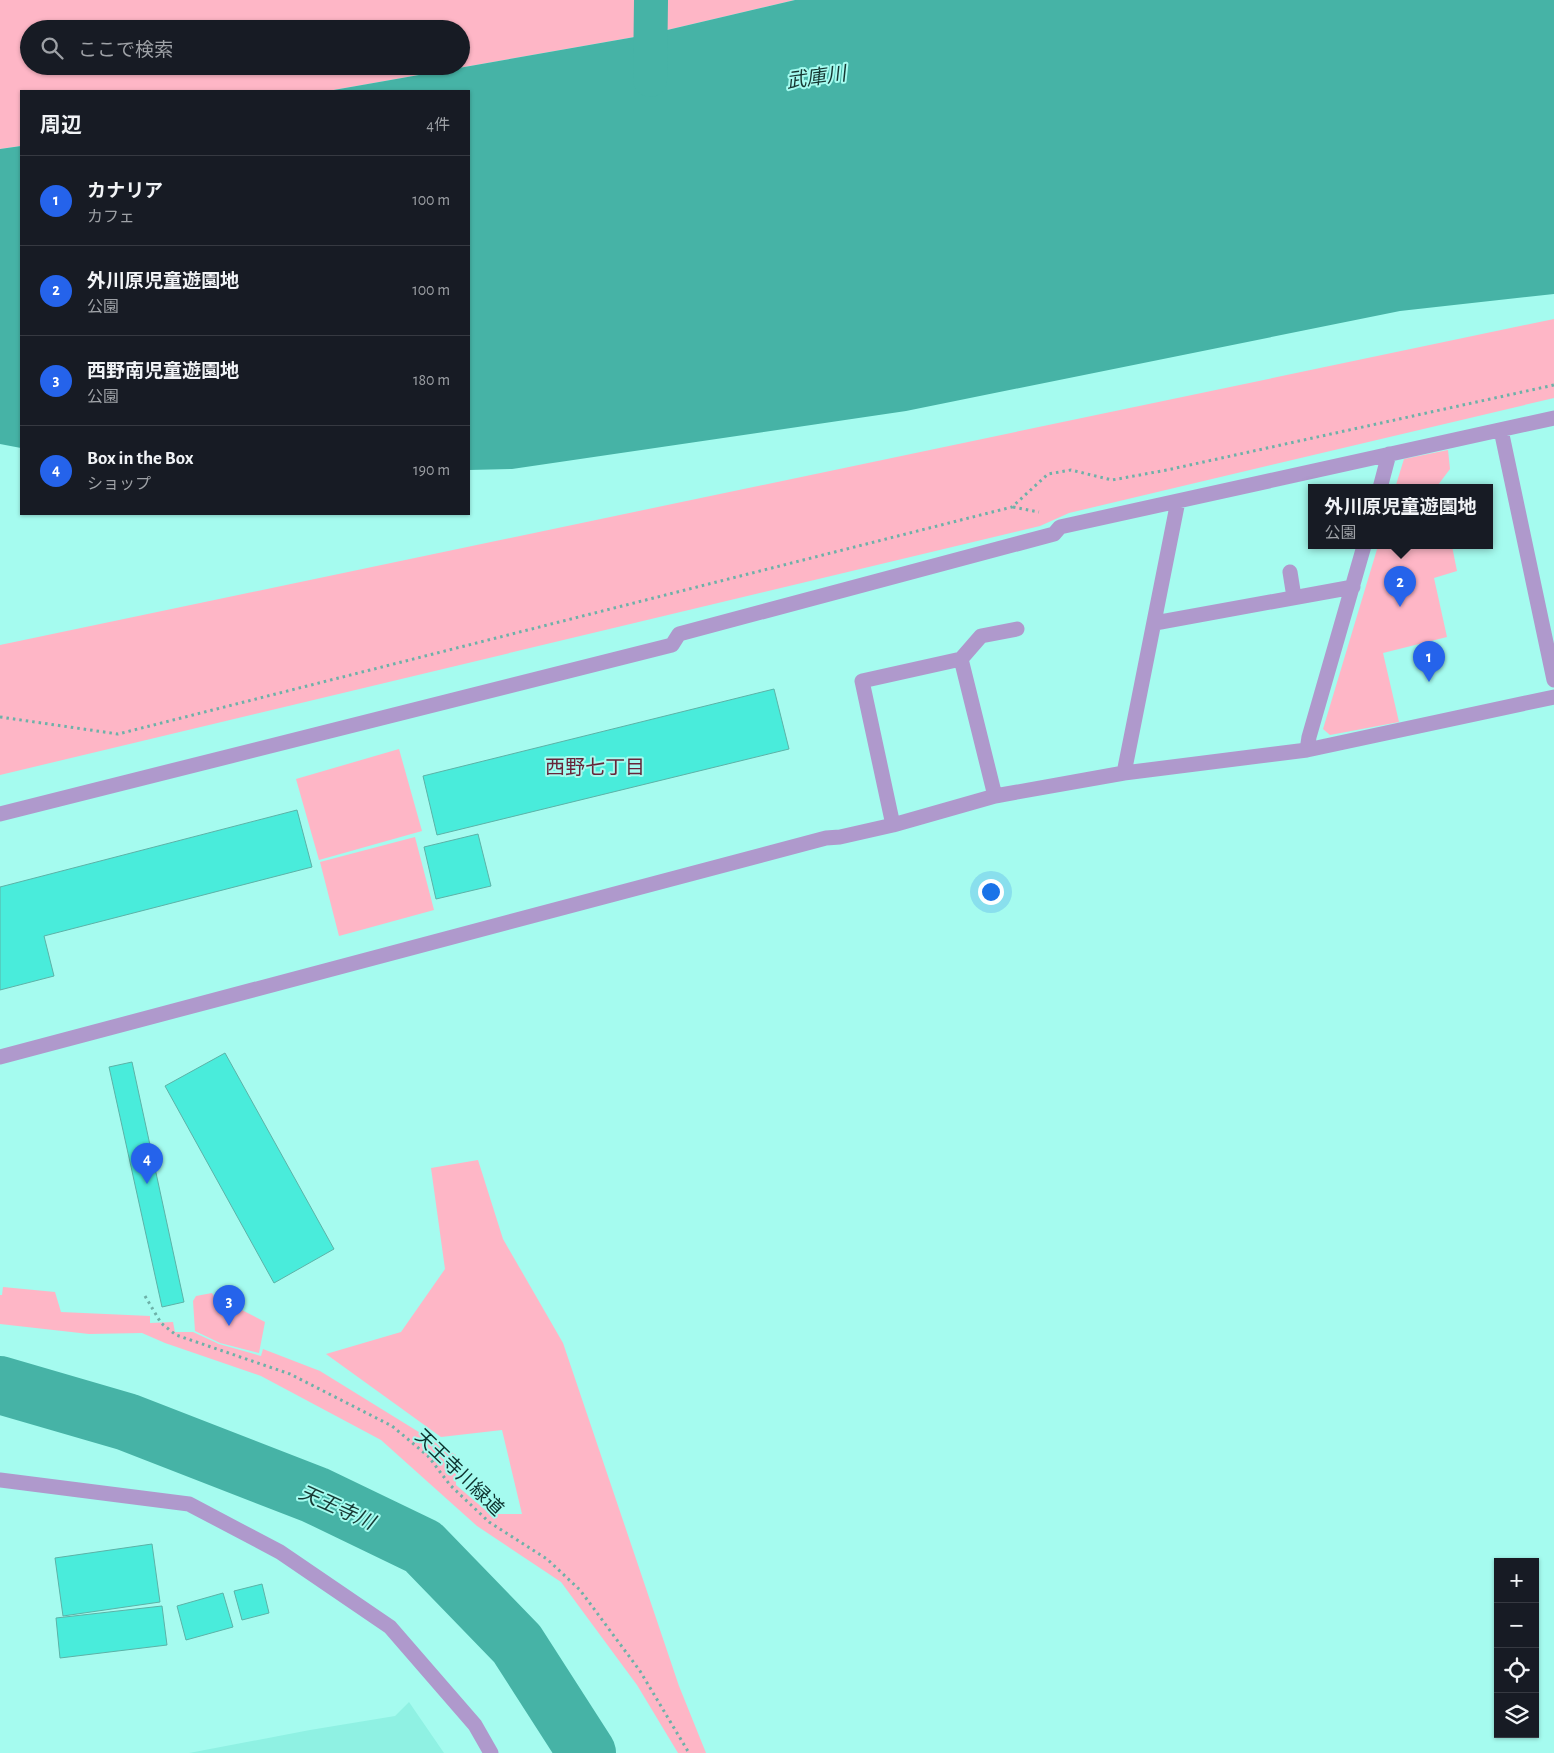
<!DOCTYPE html>
<html lang="ja">
<meta charset="utf-8">
<style>
:root{--surface:#171b24;--page:#20242c;--text:#f1f3f6;--muted:#9ea1a6;--line:#363941;--accent:#2563eb}
body{margin:0;font-family:"Alegreya Sans","Noto Sans JP",sans-serif;background:var(--page);color:var(--text)}
.controls{position:absolute;right:15px;bottom:15px;display:grid;overflow:hidden;border-radius:0px;box-shadow:0 1px 4px #0004}
.controls button{width:45px;height:45px;display:grid;place-items:center;padding:0;border:0;border-bottom:1px solid var(--line);background:var(--surface);color:var(--text);font:25px sans-serif}
.you{position:absolute;left:990px;top:891px;width:18px;height:18px;margin:-12px;border:4px solid #fff;border-radius:50%;background:#1a73e8;box-shadow:0 0 0 8px #1a73e833}
.badge{display:grid;place-items:center;width:32px;height:32px;border-radius:50%;background:var(--accent);color:#fff;font-size:16px;font-weight:700}
.pin{position:absolute;translate:-50% -41px;filter:drop-shadow(0 1px 2px #0008)}
.pin::after{content:'';position:absolute;top:26px;width:18px;height:15px;background:inherit;clip-path:polygon(0 0,100% 0,50% 100%)}
.popup{position:absolute;left:1308px;top:484px;width:185px;height:65px;box-sizing:border-box;display:grid;place-content:center;border-radius:0px;background:var(--surface);filter:drop-shadow(0 1px 4px #0005);font-size:16px;white-space:nowrap;color:var(--muted)}
.popup b{font-size:19px;color:var(--text)}
.popup::after{content:'';position:absolute;left:50%;top:100%;margin-left:-10px;border:10px solid transparent;border-top-color:var(--surface)}
.list{margin:0;padding:0;list-style:none}
h2{display:flex;justify-content:space-between;align-items:center;height:65px;margin:0;padding:0 20px;font-size:21px}
h2 small{font-size:16px;font-weight:400;color:var(--muted)}
.list li{display:grid;grid-template-columns:32px 1fr auto;gap:15px;align-items:center;box-sizing:border-box;height:90px;padding:0 20px;border-top:1px solid var(--line)}
.list b{display:block;font-size:19px;white-space:nowrap}
.list p{margin:0;font-size:16px;white-space:nowrap;color:var(--muted)}
.list em{font-size:16px;font-style:normal;color:var(--muted)}
.icon{flex:none;width:28px;height:28px;fill:none;stroke:currentColor;stroke-width:2;stroke-linecap:round;stroke-linejoin:round}
.map{position:relative;flex:none;width:1554px;height:1753px;overflow:hidden}
.search{position:absolute;background:var(--surface);box-shadow:0 1px 4px #0004;left:20px;top:20px;width:450px;height:55px;display:flex;align-items:center;gap:12px;box-sizing:border-box;padding:0 18px;border-radius:28px;color:var(--muted);font-size:19px}
.panel{position:absolute;background:var(--surface);box-shadow:0 1px 4px #0004;left:20px;top:90px;width:450px;height:425px;border-radius:0px}
.map>svg:first-child{display:block}
.built{fill:#8ff1e3}
.green{fill:#feb6c6;fill-rule:evenodd}
.water{fill:#46b3a6}
.lines{fill:none;stroke-linecap:round;stroke-linejoin:round}
.canal{stroke:#46b3a6;stroke-width:34}
.river{stroke:#46b3a6;stroke-width:58}
.building{fill:#49ecdb;stroke:#5cb2a7}
.path{stroke:#6db1a8;stroke-width:3;stroke-dasharray:2.5 4;stroke-linecap:butt}
.minor{stroke:#af99cc;stroke-width:15}
.labels{text-anchor:middle;stroke-width:4;stroke-linejoin:round;paint-order:stroke}
.street-label{font-size:19px;fill:#0c312d;stroke:#a5fbef}
.water-label{font-size:20px;font-style:italic;fill:#173833;stroke:#a5fbef}
.neighbourhood-label{font-size:20px;fill:#682439;stroke:#a5fbef}
</style>
<div class="map">
<svg width="1554" height="1753" viewBox="0 0 1554 1753">
<rect width="100%" height="100%" fill="#a5fbef"/>
<path class="built" d="M409,1702L444,1753H189L310,1730L395,1716Z"/>
<path class="green" d="M0,0H795L646,35L328,91H21V146L0,149ZM29,29H461V66H29Z
M1554,319V398L1069,513L1040,526L0,775V645Z
M1448,450L1450,469L1438,485V488H1395L1404,459Z
M1378,546H1452L1457,571L1434,578L1447,637L1383,653L1399,722L1330,735L1323,729Z
M399,749L422,831L319,860L296,779Z
M415,837L434,910L339,936L320,862Z
M478,1160L503,1239L563,1343L679,1686L706,1753H678L637,1685L561,1582L477,1526L381,1440L261,1376L165,1343L142,1333L89,1334L0,1324V1295H2L3,1287L55,1292L61,1312L150,1316V1323L173,1322L175,1332H193L219,1344L261,1356L263,1349L320,1371L456,1455V1485L490,1514H522L502,1430L441,1437L326,1354L401,1332L445,1269L431,1168Z
M212,1293L220,1306L238,1308L265,1322L259,1353L220,1343L195,1331L193,1301L196,1296Z"/>
<path class="water" d="M795,0H1554V294L1400,311L906,411L512,469L469,470V91H328L646,35Z
M21,146V448L0,444V149Z"/>
<g class="lines">
<path class="canal" d="M650,80L651,0"/>
<path class="river" d="M0,1385L127,1422L315,1495L423,1547L517,1644L587,1753"/>
</g>
<path class="building" d="M774,689L789,749L437,835L423,776Z
M297,810L312,867L44,936L54,976L0,990V887Z
M478,834L491,886L436,899L424,847Z
M225,1053L334,1249L274,1283L165,1086Z
M132,1062L184,1302L162,1307L109,1067Z
M152,1544L160,1602L63,1616L55,1558Z
M262,1584L269,1613L242,1620L234,1591Z
M223,1593L233,1627L186,1640L177,1606Z
M162,1606L167,1645L60,1658L56,1618Z"/>
<g class="lines">
<path class="path" d="M1013,507L1039,512
M0,717L118,734L1012,507L1048,474L1071,470L1112,480L1167,470L1554,385
M145,1296L161,1323L176,1335L290,1374L392,1426L428,1456L450,1485L489,1522L547,1559L580,1590L640,1671L689,1753"/>
<path class="minor" d="M1501,430L1554,680
M1380,488L1389,454
M1290,572L1294,597
M1155,623L1353,587
M961,659L981,636L1017,629
M1307,750L1309,737L1364,546
M1124,773L1178,501
M0,814L672,645L679,634L1054,534L1060,527L1554,418
M893,825L862,681L961,659L995,796
M0,1057L826,838L840,837L893,825L995,796L1124,773L1307,750L1554,697
M0,1480L189,1504L280,1552L390,1627L475,1725L491,1753"/>
</g>
<g class="labels">
<g class="street-label">
<text transform="translate(460 1472) rotate(44)" y="7">天王寺川緑道</text>
</g>
<g class="water-label">
<text transform="translate(816 77) rotate(-8)" y="7">武庫川</text>
<text transform="translate(337 1507) rotate(24)" y="7">天王寺川</text>
</g>
<g class="neighbourhood-label">
<text x="595" y="774">西野七丁目</text>
</g>
</g>
</svg>
<div class="controls">
<button>+</button>
<button>−</button>
<button><svg class="icon" aria-label="locate" viewBox="0 0 24 24"><circle cx="12" cy="12" r="6"/><path d="M12 2v4M12 18v4M2 12h4M18 12h4"/></svg></button>
<button><svg class="icon" aria-label="layers" viewBox="0 0 24 24"><path d="M12 4l9 5-9 5-9-5zM3 14l9 5 9-5"/></svg></button>
</div>
<div class="you"></div>
<div class="pin badge" style="left:1429px;top:682px">1</div>
<div class="pin badge" style="left:1400px;top:607px">2</div>
<div class="popup"><b>外川原児童遊園地</b>公園</div>
<div class="pin badge" style="left:229px;top:1326px">3</div>
<div class="pin badge" style="left:147px;top:1184px">4</div>
<div class="search"><svg class="icon" aria-label="search" viewBox="0 0 24 24"><circle cx="10" cy="10" r="6"/><path d="M15 15l6 6"/></svg>ここで検索</div>
<section class="panel">
<h2>周辺<small>4件</small></h2>
<ul class="list">
<li><span class="badge">1</span><div><b>カナリア</b><p>カフェ</p></div><em>100 m</em></li>
<li><span class="badge">2</span><div><b>外川原児童遊園地</b><p>公園</p></div><em>100 m</em></li>
<li><span class="badge">3</span><div><b>西野南児童遊園地</b><p>公園</p></div><em>180 m</em></li>
<li><span class="badge">4</span><div><b>Box in the Box</b><p>ショップ</p></div><em>190 m</em></li>
</ul>
</section>
</div>
